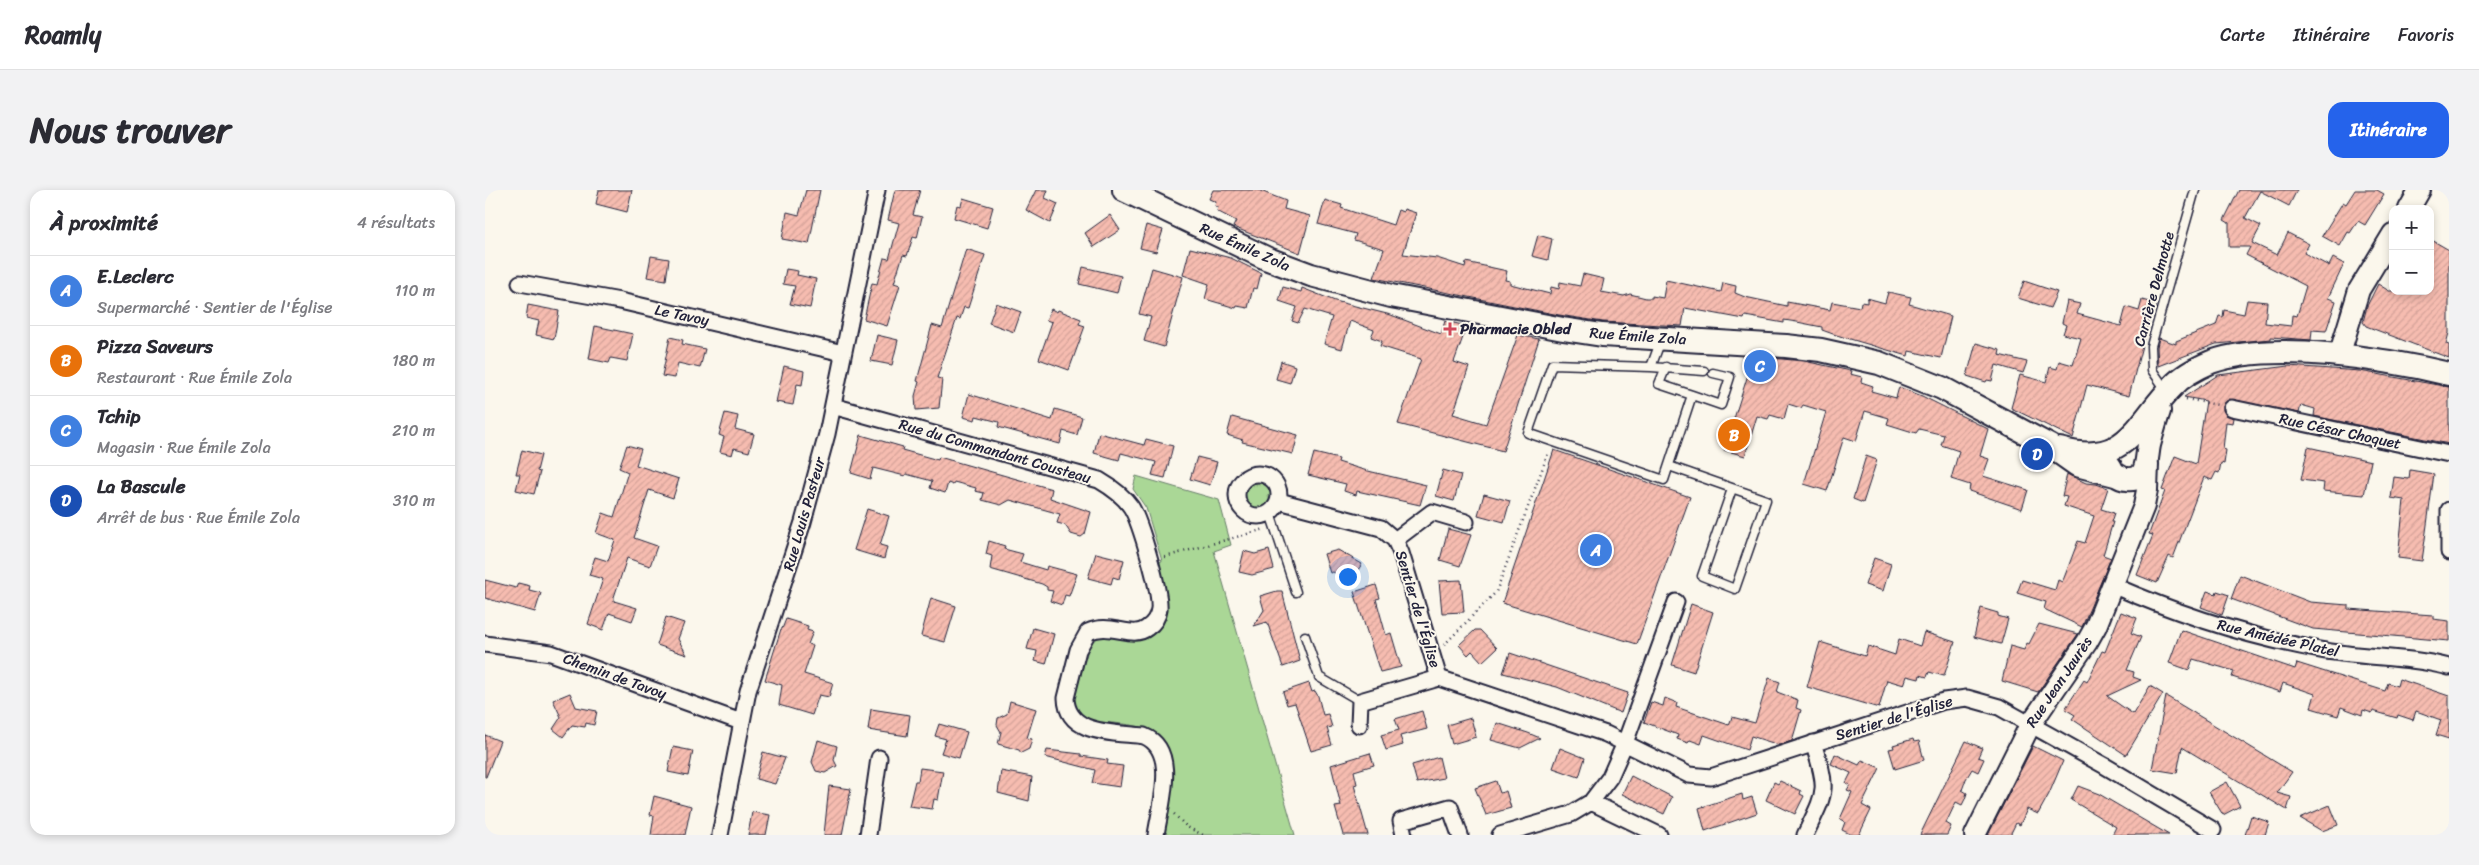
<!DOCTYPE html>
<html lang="fr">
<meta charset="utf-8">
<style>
:root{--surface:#fff;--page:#f2f2f3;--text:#2b2b33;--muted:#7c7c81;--line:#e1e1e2;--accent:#2563eb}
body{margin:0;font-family:Sriracha,sans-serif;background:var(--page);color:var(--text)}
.controls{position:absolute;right:15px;top:15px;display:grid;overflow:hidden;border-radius:10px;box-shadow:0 2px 8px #0003}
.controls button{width:45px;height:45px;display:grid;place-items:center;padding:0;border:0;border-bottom:1px solid var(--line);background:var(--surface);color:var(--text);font:25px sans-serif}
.you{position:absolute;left:862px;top:386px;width:18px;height:18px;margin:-12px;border:4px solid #fff;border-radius:50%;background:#1a73e8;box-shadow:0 0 0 8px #1a73e833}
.badge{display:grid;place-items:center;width:32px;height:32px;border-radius:50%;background:var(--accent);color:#fff;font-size:16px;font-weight:700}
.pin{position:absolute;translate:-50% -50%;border:2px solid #fff;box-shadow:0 1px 5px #0006}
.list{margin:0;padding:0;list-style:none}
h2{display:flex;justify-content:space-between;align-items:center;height:65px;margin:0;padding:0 20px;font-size:21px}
h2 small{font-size:16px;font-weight:400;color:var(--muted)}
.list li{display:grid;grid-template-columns:32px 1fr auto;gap:15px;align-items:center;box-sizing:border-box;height:70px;padding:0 20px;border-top:1px solid var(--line)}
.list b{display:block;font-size:19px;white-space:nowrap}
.list p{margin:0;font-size:16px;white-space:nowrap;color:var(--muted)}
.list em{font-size:16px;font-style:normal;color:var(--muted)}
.map{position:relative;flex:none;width:1964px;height:645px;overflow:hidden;border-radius:15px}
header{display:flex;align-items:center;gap:30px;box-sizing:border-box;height:70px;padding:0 25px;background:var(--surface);border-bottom:1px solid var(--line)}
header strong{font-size:24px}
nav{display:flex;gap:28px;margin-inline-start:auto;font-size:18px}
.intro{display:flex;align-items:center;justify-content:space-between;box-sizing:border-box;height:120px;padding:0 30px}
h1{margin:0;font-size:35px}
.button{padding:12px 22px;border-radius:15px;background:var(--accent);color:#fff;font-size:18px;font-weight:700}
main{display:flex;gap:30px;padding:0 30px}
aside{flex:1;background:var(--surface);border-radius:15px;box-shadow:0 2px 8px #0003}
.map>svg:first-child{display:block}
.grass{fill:url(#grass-tufts);stroke:#667c68}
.park{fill:#aad796;stroke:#667c68}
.building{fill:url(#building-hatch);stroke:#22223b}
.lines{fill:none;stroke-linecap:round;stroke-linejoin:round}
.service-casing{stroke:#22223b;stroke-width:11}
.minor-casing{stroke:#22223b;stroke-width:19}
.tertiary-casing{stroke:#22223b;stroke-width:24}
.secondary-casing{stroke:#22223b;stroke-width:26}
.path{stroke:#22223b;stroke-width:2.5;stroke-dasharray:1 4;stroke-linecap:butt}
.service{stroke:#fbf7ec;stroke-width:8}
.minor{stroke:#fbf7ec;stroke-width:15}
.tertiary{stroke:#fbf7ec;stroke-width:20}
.secondary{stroke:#fbf7ec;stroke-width:22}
.poi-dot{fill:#d1495b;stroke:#fbf7ec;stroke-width:2}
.labels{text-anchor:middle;stroke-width:4;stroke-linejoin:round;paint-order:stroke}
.street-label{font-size:15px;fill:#22223b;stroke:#fbf7ec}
.poi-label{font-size:15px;font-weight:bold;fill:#22223b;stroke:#fbf7ec;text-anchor:start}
</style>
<header>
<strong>Roamly</strong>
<nav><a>Carte</a><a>Itinéraire</a><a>Favoris</a></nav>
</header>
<div class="intro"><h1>Nous trouver</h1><a class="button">Itinéraire</a></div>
<main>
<aside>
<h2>À proximité<small>4 résultats</small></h2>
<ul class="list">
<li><span class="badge" style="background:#3f7fe0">A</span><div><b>E.Leclerc</b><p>Supermarché · Sentier de l'Église</p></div><em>110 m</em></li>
<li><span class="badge" style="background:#e8710a">B</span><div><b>Pizza Saveurs</b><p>Restaurant · Rue Émile Zola</p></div><em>180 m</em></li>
<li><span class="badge" style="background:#3f7fe0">C</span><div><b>Tchip</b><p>Magasin · Rue Émile Zola</p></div><em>210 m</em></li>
<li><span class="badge" style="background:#1a4fb4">D</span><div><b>La Bascule</b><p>Arrêt de bus · Rue Émile Zola</p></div><em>310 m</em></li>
</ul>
</aside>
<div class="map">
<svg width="1964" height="645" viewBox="0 0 1964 645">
<defs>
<pattern id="grass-tufts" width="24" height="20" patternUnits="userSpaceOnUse" patternTransform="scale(1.25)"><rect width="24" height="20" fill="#aad796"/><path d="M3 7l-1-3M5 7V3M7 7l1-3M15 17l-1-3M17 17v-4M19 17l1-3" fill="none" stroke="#92b882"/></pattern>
<pattern id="building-hatch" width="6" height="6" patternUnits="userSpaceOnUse" patternTransform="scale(1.25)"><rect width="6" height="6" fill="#f6bcb0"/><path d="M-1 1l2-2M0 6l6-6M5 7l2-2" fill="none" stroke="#d3a198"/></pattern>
</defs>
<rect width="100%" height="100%" fill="#fbf7ec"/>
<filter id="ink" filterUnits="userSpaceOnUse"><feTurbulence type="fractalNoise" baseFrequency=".02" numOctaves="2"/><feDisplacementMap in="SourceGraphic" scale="10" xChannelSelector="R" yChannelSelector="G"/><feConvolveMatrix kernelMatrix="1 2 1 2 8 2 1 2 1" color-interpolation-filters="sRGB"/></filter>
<g filter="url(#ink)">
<path class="grass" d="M756 305a17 17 0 1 1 34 0a17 17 0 1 1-34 0Z"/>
<path class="park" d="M651,286L734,310L746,355L729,361L810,645H684L678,639C682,609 700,556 665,540C650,533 620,533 604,531C594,528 589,522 588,512L605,453C620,440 636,450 653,450C658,450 662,447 667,444C692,430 676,394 670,373L677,371L661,318L648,299Z"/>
<path class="building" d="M114,0H147L142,22L111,14Z
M321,0H335L324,54L297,49L302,22L314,25Z
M410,0H435L428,25L437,27L432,48L428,47L422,66L418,65L409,93L415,95L402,136L379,129L387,93L392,94L399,68L404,69L414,33L403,30Z
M551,0H563L560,8L573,14L565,33L541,20Z
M728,0H773L801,11L799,19L825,26L815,63L748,37L751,31L732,21L733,17L730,16L731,12L724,9Z
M1754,0H1812L1804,16L1775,1L1760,28L1776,36L1767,53L1792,65L1803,43L1824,54L1819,63L1844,76L1848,68L1859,74L1843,108L1851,111L1841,141L1827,140L1826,150L1786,147V149L1731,154L1673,176L1672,157L1674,148L1691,154V151L1731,135L1734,126L1738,127L1739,120L1759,124L1762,110L1782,112L1780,133L1806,136L1807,125L1812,126L1821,96L1761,65L1765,57H1744V33L1739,30Z
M1870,0H1892L1899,4L1880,35L1873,31L1865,43L1863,42L1855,56L1837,46L1858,12L1861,14Z
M478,8L508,17L502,38L469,28L472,15L476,16Z
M840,10L857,15L856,18L908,35L913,20L918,22L919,19L931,23L918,64L952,68L980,77L981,72L1022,81L1020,90L1025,91V94L1065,104L1066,97L1074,99L1075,92L1095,96L1098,84L1119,89L1116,102L1139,106L1145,104L1161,108H1167V106L1178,108L1181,90L1236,102L1238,93L1251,96L1250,103L1260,107L1302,116V112L1345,120L1347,112L1375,117L1376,112L1382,113V108L1400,113L1403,102L1426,107L1424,114L1466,126L1456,168L1424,161L1423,166L1348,144L1337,140V137L1312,132L1299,130V133L1260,126L1259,129L1200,118L1197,136L1118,132L1074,125L889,88L899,59L869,50L871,44L833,34Z
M625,25L635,40L609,57L600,43Z
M661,35L678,40L671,62L655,58Z
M1053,45L1067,49L1063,70L1047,66Z
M1945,49L1964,60V143L1961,154L1964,155V168L1881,136L1878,132L1882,116L1893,94L1904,101H1945Z
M705,58L746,68L776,83L772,99L768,98L763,118L752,116L751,118L720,109L724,94L698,85Z
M481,59L500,65L483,118L479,117L475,129L472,128L452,188L457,189L454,218L431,220L430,206L434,192L432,191L447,135L457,138Z
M166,66L184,69L181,90L162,87Z
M598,77L636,86L632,103L594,94Z
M667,78L698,87L679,157L659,151L666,127L654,124Z
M301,79L313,81L312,85L331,89L325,118L305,114L310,96L298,94Z
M1539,91L1572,102L1565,118L1533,108Z
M798,97L816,102L817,98L850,111L906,125L956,144L960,131L982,136L969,172L984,177L968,224L1001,234L1033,145L1054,149L1018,261L913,234L936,169L895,156L897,151L886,147L889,140L865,131L857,159L839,154L847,127L820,119L813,133L807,131L812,117L794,111Z
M1657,110L1668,113L1644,206L1602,195L1588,248L1526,218L1535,185L1561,192L1565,177L1572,179L1574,171L1588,175L1596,148L1578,144L1581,135L1577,133L1582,111L1595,114L1592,124L1636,136L1641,117L1654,121Z
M511,113L536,122L529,142L504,133Z
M43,115L74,121L69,149L51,145L54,131L41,128Z
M566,119L572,122L573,120L596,129L594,134L600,136L584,180L554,169L567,132L561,130Z
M110,136L148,144L142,171L126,168L124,173L104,169Z
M392,145L413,150L407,175L386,171Z
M185,147L198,150L197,154L220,159L215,178L193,173L190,188L177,186Z
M1491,153L1515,160L1514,165L1542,172L1538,183L1511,175L1507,191L1502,190L1501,192L1482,186Z
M1286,168L1319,171L1366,181L1365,184L1377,187L1376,192L1388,196L1386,201L1411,208L1414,197L1437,206L1503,239L1495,266L1504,269L1498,286L1543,300L1537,319L1484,301L1485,295L1466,289L1474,261L1456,255L1459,245L1434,239L1431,243L1402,234L1404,228L1380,221L1371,251L1359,247L1342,301L1319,294L1341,222L1318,215L1316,218L1303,214L1299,229L1285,225L1283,229L1272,226L1260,266L1239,260L1268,169Z
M796,171L810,176L805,193L791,189Z
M299,176L319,181L317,195L312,194L308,215L291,212Z
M1803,176L1875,181L1964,197V254L1829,226L1830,219L1816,215L1814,223L1744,209L1738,216V220L1741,225L1749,228L1748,233L1741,232L1738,259L1741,260L1739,274L1736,273L1734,283L1731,282L1727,290L1719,287L1688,368L1684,366L1672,393L1652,385L1668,345L1664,344L1680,301L1677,300L1690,266L1711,274L1721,211L1699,207L1733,185Z
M484,204L567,230L570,219L597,227L592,245L578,241L575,254L513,237L514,232L491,226L490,230L478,227Z
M240,223L253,226L250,239L269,244L264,262L249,258L247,265L235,262L239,247L234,245Z
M747,227L813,245L808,264L757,252L758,250L742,245Z
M614,243L659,255L661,249L688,256L680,288L667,285L671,272L636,263L634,270L609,263Z
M376,245L418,257L417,260L453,270L454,267L567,299L565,308L606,322L600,344L596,347L586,344L580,335L572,333L575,324L525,310L516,315L497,310L499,303L490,301L491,298L469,292L468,295L463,293L460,303L445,298L447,291L421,284L420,286L388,278L385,289L366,283Z
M142,255L156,259L151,275L194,289L188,308L164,300L149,348L172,356L165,376L142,368L129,407V411L152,418L147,431L124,423L118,440L103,434L118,389L104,385L110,367L123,371L130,350L111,343L118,323L129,327L143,282L134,278Z
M1823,257L1886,271L1879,305L1838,301L1839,293L1816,290Z
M37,260L56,265L52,281L55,282L49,304L31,300L35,284H31Z
M1069,260L1205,307L1152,454L1017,413Z
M829,263L854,269L853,272L879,280L941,295L935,315L872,301L871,305L859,301L861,294L823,285Z
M1381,266L1392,270L1378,313L1368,309Z
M712,267L732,272L725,295L705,289Z
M958,280L976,285L969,311L951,306Z
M1925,280L1949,284L1937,371L1913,368L1919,310L1906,308L1909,287L1924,289Z
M1582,284L1601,293L1611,294L1623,298L1616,319L1629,323L1626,332H1628L1618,365L1626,368L1597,437L1559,419L1561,412L1532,403L1537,390L1570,400L1573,390L1577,392L1579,388L1593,351L1600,353L1609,326L1579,316L1582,307L1577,306Z
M999,304L1025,311L1019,332L993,325Z
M382,319L404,326L395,355L402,357L399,369L369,360Z
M963,339L986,345L975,376L955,370Z
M504,351L520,356L519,359L538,364L535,372L561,380L562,376L592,384L584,406L580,405L577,415L565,411L568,401L562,400V397L557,394L505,379L507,366L501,364Z
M784,360L789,379L767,385L754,382L759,361L770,364Z
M853,360L877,374L865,392L848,382L845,383L839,364Z
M611,363L639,370L634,389L628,387L626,394L603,388Z
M1389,368L1406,374L1398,401L1380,395Z
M1755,385L1825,412L1863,415V419L1948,425V429L1964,431V451L1828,439L1746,409Z
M0,390L31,398L33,393L45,396L44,400L56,403L50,422L0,408Z
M976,390L979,422L957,423L954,391Z
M891,395L895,408L891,409L901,445L906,443L916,477L895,482L869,402Z
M792,401H797L815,471L798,477L782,432L769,436L779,420L775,406Z
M1722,401L1731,404L1732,401L1744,405L1737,425L1716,417Z
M446,408L471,416L460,452L436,446Z
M1206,414L1228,422L1209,482L1187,475Z
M1496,418L1513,423V426L1523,429L1516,454L1489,447Z
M1636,422L1652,428L1646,443L1656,447L1642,480L1649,482L1648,487L1656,490L1622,506L1648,524L1665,496L1678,504L1641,565L1587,529L1590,525L1580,519L1599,490L1602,492L1617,461L1620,462Z
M181,427L199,433L193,449L202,465L172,455Z
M301,429L323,436L322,440L328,442L323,454L328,456L319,484L348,493L344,507L334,505L327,525L294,515L297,495L280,490L296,439H297Z
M1554,434L1593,444L1553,502L1517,491L1525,456L1539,460L1542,453L1544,454Z
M548,438L569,444L561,474L550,471L552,461L542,459Z
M990,440H995L1012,458L997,472L987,461L983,465L974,455Z
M1696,440L1810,479L1812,473L1900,501L1903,493L1912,496L1914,489L1964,506V549L1951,545L1956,530L1931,521L1928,530L1913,525L1912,528L1888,521L1887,523L1878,520L1877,525L1856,517L1853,526L1826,518L1830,504L1798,493L1795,502L1747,487L1749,481L1708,469L1704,480L1684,473Z
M1439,442L1470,452L1459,486L1444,482L1442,487L1435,485L1434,489L1422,486L1419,495L1402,490L1394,518L1322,497L1335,452L1380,466L1383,456L1410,465L1414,449L1435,456Z
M1025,463L1143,503L1136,523L1072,497L1018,483Z
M1284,488L1295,492L1292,502L1313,510L1311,518L1316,520L1307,551L1294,555L1266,546L1262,560L1219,545L1216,554L1205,550L1203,553L1192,549L1193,545L1159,532L1166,512L1178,516L1180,508L1192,513L1191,517L1244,535L1247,527L1270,533Z
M824,493L827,502L830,501L833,506L838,525L843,524L847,537L842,538L847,555L826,561L810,513L802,515L798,502Z
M85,503L91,517L112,521L109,535L101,533L100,537L87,535L78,547L68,539L76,527L68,510Z
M1681,506L1807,582L1792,603L1806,607L1802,620L1697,557L1692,583L1667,579Z
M525,511L551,519L542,548L547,549L544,559L536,563L534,560L513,554L516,542L512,535L513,528L522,524Z
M386,519L425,525L422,546L383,540Z
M937,521L942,539L915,546L918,555L901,560L896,545L914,540L910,529Z
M986,528L991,547L967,554L962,535Z
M1012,533L1043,543L1055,548L1035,558L1006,550Z
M454,534L482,542L474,568L456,563L461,549L450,546Z
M0,545L15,551L1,587H0Z
M1428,549L1429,552L1434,551L1439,570L1410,579L1404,559L1409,558L1408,555Z
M333,550L352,556L349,570L352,576L340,583L331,581L327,572Z
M1481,551L1497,558L1493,567L1499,569L1493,582L1487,579L1481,589L1477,600L1482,603L1480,609L1477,615L1471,612L1461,633L1466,636L1462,645H1435Z
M1548,556L1578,571L1564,604L1553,624L1542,619L1535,635L1531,633L1525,645H1503Z
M188,557L208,561L203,586L183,582Z
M1075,558L1100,568L1094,587L1068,578Z
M562,560L596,564V566L623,570L622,574L638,576L635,597L607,593L610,580L560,567Z
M278,562L300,568L290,594L271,589Z
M885,563L889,575L869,581L872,594L869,595L883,645H858L850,617L856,616L846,575Z
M1350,564L1374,575L1377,570L1395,578L1377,615L1386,620L1374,645H1367L1357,640L1360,632L1355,629L1367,602L1362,600L1365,595L1361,593L1366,583L1346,574Z
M954,567L959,588L932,593L927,575Z
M435,578L458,581L453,610L449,609L447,619L424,616L430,591H433Z
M516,581L547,587L544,611L513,603Z
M1146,586L1187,607L1179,624L1137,604Z
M1011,591L1015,603L1021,601L1026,618L1001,625L990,598Z
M1295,591L1316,601L1315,604L1319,606L1310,624L1281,610L1289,592L1293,594Z
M1742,592L1755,616L1738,625L1724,602Z
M344,596L366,599L357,645H339Z
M1593,596L1614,604L1684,645H1627L1631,637L1586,610Z
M1257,604L1258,610L1267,607L1272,623L1220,641L1214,618Z
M169,606L206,616L200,645H166L169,626L165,625Z
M1845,615L1853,635L1837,641L1815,628Z
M267,622L285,625L281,645H263Z
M1766,626L1784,632L1780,645H1760Z"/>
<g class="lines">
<g class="service-casing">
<path id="service" d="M1176,150L1166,177L1067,174L1043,243L1179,290L1207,205L1174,194L1181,177
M1166,177L1219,181
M1681,200L1667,180L1666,156L1710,0
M1207,205L1236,215L1245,187L1228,183
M1184,276L1281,310L1250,399L1217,386L1247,299
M785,323L811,402
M820,446L834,487L875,511"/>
</g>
<g class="minor-casing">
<path id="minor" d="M35,93L135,111L358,163
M348,216L614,290C626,297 638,305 646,317C655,331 676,403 674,419C673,427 668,434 662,438C647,450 625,431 603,442L593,460L581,508C582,546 631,542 659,546C694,560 675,616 671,645
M1747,218L1964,264
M752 305a21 21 0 1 1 42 0a21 21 0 1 1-42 0Z
M794,311L896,338L910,350L916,363L954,488L1121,544L1204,585L1226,587L1459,511L1482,508L1514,517L1620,576L1728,640
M1964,320V362
M910,350L947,322L981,332
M1627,395C1693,424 1765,447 1835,460C1878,468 1922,466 1964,477
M0,454L66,463L256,532
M874,535L875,511L954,488
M235,645L263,501L318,332L342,244L392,0
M383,645L394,568
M919,645L916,631L965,617L975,645
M1015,645L1086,624L1106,612
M1174,645L1106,612L1125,587L1140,553L1191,412
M1320,645C1341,601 1344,601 1328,553"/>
</g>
<g class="tertiary-casing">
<path id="tertiary" d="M1924,19L1935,0
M1854,166L1874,100L1908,44
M1490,645L1545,535L1602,452L1611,436L1659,316L1662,300L1663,274"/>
</g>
<g class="secondary-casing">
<path id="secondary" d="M639,0L783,69L826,85L906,106L1078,139L1117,145L1301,156L1336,160L1394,173L1457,198L1565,256L1592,275L1634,286
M1575,259C1642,278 1651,233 1688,196C1698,185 1712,178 1726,172C1787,150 1901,169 1964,184
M1625,276C1628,283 1634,289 1642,289C1664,291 1661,269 1664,255C1667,244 1670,232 1674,221"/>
</g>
<path class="path" d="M1701,209L1733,215
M680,367L780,339
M959,455L1011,402L1064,261
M689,624L702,637L718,645"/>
<use href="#service" class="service"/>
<use href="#minor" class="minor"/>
<use href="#tertiary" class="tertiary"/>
<use href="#secondary" class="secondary"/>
</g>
</g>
<path class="poi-dot" d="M962.5 131.5h5v5h5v5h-5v5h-5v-5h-5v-5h5z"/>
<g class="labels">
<g class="street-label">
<text transform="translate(760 57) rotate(24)" y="5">Rue Émile Zola</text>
<text transform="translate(1669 99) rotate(-75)" y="5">Carrière Delmotte</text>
<text transform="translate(197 125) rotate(12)" y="5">Le Tavoy</text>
<text transform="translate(1153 146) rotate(4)" y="5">Rue Émile Zola</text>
<text transform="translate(1855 241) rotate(12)" y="5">Rue César Choquet</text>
<text transform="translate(510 261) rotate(16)" y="5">Rue du Commandant Cousteau</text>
<text transform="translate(319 324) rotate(-74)" y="5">Rue Louis Pasteur</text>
<text transform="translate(933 419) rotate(73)" y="5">Sentier de l'Église</text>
<text transform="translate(1793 448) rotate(13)" y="5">Rue Amédée Platel</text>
<text transform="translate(130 486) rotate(20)" y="5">Chemin de Tavoy</text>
<text transform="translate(1574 492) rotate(-56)" y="5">Rue Jean Jaurès</text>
<text transform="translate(1409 528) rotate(-17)" y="5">Sentier de l'Église</text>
</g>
<g class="poi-label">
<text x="975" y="144">Pharmacie Obled</text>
</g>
</g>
</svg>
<div class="controls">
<button>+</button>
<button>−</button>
</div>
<div class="you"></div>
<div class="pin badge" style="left:1111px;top:360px;background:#3f7fe0">A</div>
<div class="pin badge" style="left:1249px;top:245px;background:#e8710a">B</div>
<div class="pin badge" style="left:1275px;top:176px;background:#3f7fe0">C</div>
<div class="pin badge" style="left:1552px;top:264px;background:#1a4fb4">D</div>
</div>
</main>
